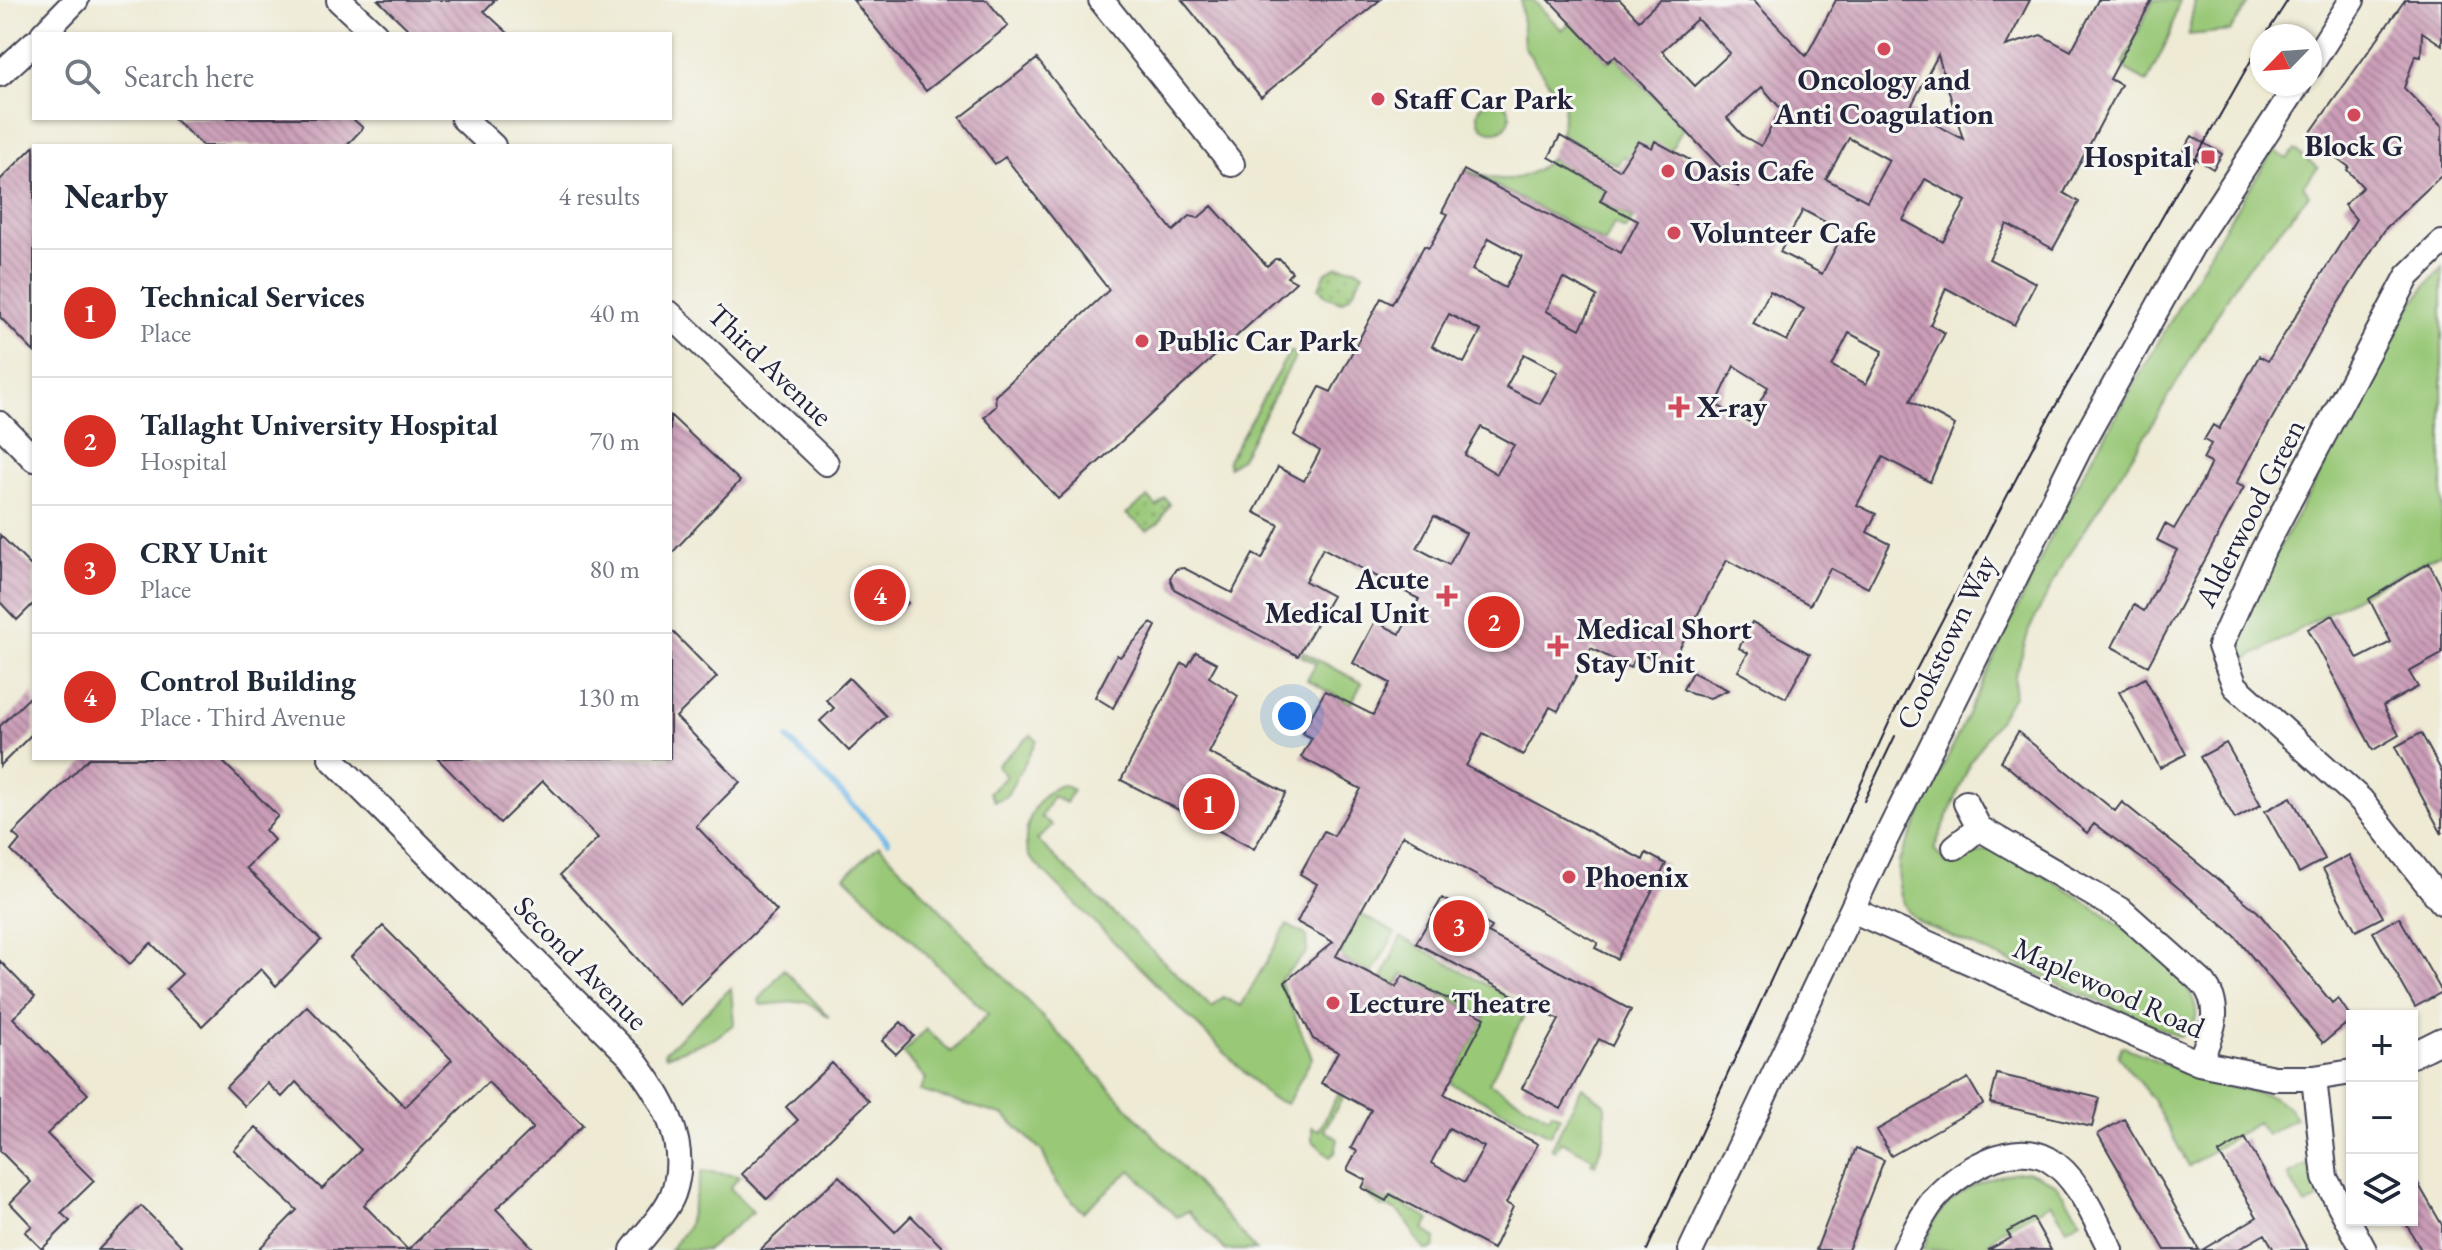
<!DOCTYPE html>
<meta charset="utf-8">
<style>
:root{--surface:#fff;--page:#f2f2f3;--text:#1f2937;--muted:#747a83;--line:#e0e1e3;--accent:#d93025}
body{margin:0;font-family:"EB Garamond",serif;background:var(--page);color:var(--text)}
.controls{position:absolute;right:24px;bottom:24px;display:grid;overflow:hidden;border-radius:0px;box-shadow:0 2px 6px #0004}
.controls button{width:72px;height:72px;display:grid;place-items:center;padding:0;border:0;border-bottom:2px solid var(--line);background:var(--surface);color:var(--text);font:40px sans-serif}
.compass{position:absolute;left:2250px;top:24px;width:72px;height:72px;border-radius:50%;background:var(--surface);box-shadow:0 2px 6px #0004;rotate:245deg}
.you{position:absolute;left:1292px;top:716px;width:28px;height:28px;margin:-20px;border:6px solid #fff;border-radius:50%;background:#1a73e8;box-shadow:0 0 0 12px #1a73e833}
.badge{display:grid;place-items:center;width:52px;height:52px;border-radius:50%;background:var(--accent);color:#fff;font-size:26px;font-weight:700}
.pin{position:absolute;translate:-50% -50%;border:4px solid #fff;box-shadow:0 2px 8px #0006}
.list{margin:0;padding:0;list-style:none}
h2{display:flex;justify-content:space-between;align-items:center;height:104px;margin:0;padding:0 32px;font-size:34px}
h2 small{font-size:26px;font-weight:400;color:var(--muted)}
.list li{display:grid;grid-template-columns:52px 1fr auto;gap:24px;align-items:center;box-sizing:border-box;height:128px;padding:0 32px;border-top:2px solid var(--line)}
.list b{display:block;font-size:30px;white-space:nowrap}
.list p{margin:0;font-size:26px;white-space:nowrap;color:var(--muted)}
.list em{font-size:26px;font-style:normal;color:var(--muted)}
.icon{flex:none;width:44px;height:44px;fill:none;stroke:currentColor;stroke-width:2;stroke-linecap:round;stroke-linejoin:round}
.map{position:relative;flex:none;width:2442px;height:1250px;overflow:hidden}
.search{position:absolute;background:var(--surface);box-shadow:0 2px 6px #0004;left:32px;top:32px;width:640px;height:88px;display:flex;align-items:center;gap:20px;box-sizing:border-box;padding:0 28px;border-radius:0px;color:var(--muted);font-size:30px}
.panel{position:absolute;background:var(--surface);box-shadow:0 2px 6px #0004;left:32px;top:144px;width:640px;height:616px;border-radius:0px}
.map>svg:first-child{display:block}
.green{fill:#99c877;stroke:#5e7559;stroke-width:2}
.garden{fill:url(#garden-dots);stroke:#5e7559;stroke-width:2}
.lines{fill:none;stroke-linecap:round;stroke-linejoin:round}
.stream{stroke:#70b8e8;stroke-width:6}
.building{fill:url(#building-back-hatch);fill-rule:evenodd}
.minor-casing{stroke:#414052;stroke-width:28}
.minor{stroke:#fff;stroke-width:24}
.tram{stroke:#22223b;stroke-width:2}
.poi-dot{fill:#d1495b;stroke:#f6f6f2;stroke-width:3}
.labels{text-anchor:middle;stroke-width:6;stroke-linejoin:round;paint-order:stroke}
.poi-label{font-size:30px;font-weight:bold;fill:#22223b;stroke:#f6f6f2;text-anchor:start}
.street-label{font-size:30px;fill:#22223b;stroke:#f6f6f2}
</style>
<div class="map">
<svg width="2442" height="1250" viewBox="0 0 2442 1250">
<defs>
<pattern id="garden-dots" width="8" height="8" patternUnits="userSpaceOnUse" patternTransform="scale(2)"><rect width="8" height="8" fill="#99c877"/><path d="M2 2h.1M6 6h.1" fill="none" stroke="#7ca263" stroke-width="1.8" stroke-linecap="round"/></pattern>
<pattern id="building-back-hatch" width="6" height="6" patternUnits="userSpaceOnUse" patternTransform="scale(2)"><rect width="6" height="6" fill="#cb9db7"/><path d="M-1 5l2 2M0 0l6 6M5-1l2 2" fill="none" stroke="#a48096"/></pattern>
</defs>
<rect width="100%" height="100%" fill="#f6f6f2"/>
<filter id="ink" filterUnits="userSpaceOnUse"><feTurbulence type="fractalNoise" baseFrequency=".0125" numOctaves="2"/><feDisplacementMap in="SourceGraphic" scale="16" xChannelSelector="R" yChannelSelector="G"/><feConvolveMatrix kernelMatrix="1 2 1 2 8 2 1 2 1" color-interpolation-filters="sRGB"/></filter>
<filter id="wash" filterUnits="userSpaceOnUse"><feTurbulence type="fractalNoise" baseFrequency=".006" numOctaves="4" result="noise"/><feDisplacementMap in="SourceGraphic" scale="32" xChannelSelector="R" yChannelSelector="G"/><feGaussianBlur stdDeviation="1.8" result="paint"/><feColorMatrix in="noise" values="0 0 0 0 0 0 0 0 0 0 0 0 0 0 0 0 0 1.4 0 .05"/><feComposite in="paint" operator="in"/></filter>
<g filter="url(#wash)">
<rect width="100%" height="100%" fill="#eeead4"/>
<path class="green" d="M1521,0H1533L1562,30L1577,16L1608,62L1615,56L1683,128L1658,175L1623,156L1617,165L1561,135L1564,105L1524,47Z
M2153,0H2179L2169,37L2147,82L2127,71L2123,64Z
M2195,0H2251L2230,31L2188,35Z
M1478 116a16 16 0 1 1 32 0a16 16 0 1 1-32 0Z
M2274,150L2287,159L2295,150L2318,168L2303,185L2309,195L2239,278L2148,431L2062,565L2029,630L2015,676L2014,696L1971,761L1934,849L1947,864L1991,849L1998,851C2032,867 2258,993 2180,1037L1921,923C1899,909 1897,886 1899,861L2067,502L2223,229Z
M1550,159L1605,190L1600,201L1633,219L1625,230L1614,224L1605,243L1464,169C1496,183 1523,185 1550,159Z
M2442,267V553L2370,589L2244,661L2246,669L2243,671C2232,646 2238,632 2247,607L2413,302Z
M1290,351L1296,355L1241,458L1229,467L1228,460Z
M1303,652L1362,683L1351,704L1307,680L1316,663L1301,656Z
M1031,735L1037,740L1006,797L994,801L989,792L1006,777L997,765Z
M1063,785L1073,790L1066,803L1053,796L1041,817L1052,825L1037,840L1212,1008L1223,997L1241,1006L1287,925L1306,935L1307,952L1280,980L1312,1058L1287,1104L1270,1098L1030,858C1017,836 1036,789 1063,785Z
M879,845L1124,1103L1256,1250H1225L1188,1211L1176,1217L1131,1170L1083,1212L1056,1184L1042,1151L1005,1116L920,1091L926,1079L903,1053L926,1029L951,1052L988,1014L845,876Z
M1360,914L1395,933L1372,974L1343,959L1341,951Z
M1401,937L1528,1008L1489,1083L1549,1117L1552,1112L1560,1117L1550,1135L1450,1083L1485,1017L1403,974L1396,985L1382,978Z
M784,969L829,1017L805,1001L762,1005L759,1000Z
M731,988L734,1024L715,1038L666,1056L664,1053Z
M2122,1046L2206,1081L2271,1096L2288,1107L2296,1118L2266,1135L2257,1122L2189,1166L2153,1100L2118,1056Z
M1582,1087L1605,1104V1134L1595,1165L1591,1163L1593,1158L1561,1141L1555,1151L1551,1149Z
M1338,1094L1343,1097L1324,1130L1338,1139L1335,1153L1330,1157L1312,1140V1127L1319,1130Z
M2309,1163L2313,1183L2321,1197L2305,1206L2288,1175Z
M702,1171L740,1176L730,1188L753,1212L707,1250H670L687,1228Z
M2027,1171L2055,1183L2081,1220L2067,1228L2051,1203L1999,1232L1983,1250H1923C1927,1241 1929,1229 1935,1220C1952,1191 1994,1173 2027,1171Z
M1362,1189L1389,1202L1392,1198L1430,1220L1424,1230L1436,1238L1434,1249L1425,1250C1410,1236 1410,1207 1381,1207Z"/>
<path class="garden" d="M1338,266L1355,268L1363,273L1351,295L1341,302L1327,297L1319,288L1326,272Z
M1148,497L1157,507L1165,498L1170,504L1159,523L1147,530L1126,514Z"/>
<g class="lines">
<path class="stream" d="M788,739L888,841"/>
</g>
<g id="blocks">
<path class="building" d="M378,0H495L484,11L509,34H413Z
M853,0H987L1008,26L926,91Z
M1182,0H1380L1261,97Z
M1549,0H1620L1639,20L1660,0H1753L1806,56L1836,0H2030L2006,46L2041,35L2071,51L2098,0H2152L2110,79L2121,85L2064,193L2079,202L2053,249L2007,224L1989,259L2036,283L2014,325L1946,288L1930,325L1945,333L1910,401L1955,425L1930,482L1883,457L1857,505L1876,514L1867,532L1890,544L1868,588L1830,568L1810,605L1727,560L1672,662L1662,657L1659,663L1639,652L1630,668L1591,648L1558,711L1550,707L1523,755L1483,733L1466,766L1643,860L1646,853L1666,864L1617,959L1595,948L1598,943L1403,835L1336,956L1396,987L1403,976L1485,1018L1444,1094L1538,1144L1506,1203L1513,1207L1493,1249L1390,1194L1386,1201L1362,1188L1366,1180L1347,1170L1357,1151L1351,1148L1371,1110L1321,1083L1338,1052L1313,1039L1285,982L1333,942L1297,922L1317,884L1300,874L1324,831L1334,836L1361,789L1301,757L1312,738L1302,733L1325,691L1373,715L1390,683L1353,663L1375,621L1400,634L1419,599L1323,548L1305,581L1332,596L1298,656L1174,589L1170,578L1176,569L1184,568L1232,593L1253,554L1262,559L1279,525L1254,512L1278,467L1304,481L1320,451L1294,435L1320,387L1331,392L1381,298L1392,304L1424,246L1429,248L1448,214L1442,212L1464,170L1621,253L1638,221L1600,201L1606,189L1549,157L1560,136L1619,170L1638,141L1652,148L1655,141L1739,187L1615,56L1608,62ZM1697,19L1730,53L1695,86L1662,51ZM1938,55L1963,139L1909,110ZM1762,87L1781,109L1761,146L1743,136L1727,118ZM1849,138L1889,160L1867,201L1826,179ZM1925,179L1966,201L1943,242L1903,220ZM1803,210L1844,232L1822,274L1780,252ZM1489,238L1522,256L1505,288L1472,270ZM1563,278L1597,296L1580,329L1546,311ZM1770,291L1804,309L1787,341L1753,324ZM1449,314L1481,331L1464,363L1432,346ZM1849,333L1883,351L1866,384L1832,366ZM1524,354L1558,372L1540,404L1506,387ZM1734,366L1768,387L1749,422L1716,405ZM1481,427L1514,445L1497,474L1465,455ZM1434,516L1466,533L1449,565L1417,548ZM1449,1128L1484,1147L1465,1182L1431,1163Z
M2405,0H2442V45L2422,32L2421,57L2415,56L2404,88L2442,127V175L2386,228L2327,321L2247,463L2236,484L2244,487L2148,666L2112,647L2134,605L2144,611L2177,550L2157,540L2165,524L2174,529L2202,482L2211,463L2203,459L2211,444L2204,440L2213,425L2219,429L2259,356L2268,361L2356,219L2344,205L2363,187L2347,170L2349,167L2308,136Z
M1037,59L1173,231L1190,216L1198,218L1212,206L1267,266L1275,259H1280L1292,272L1287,277L1296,282L1058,499L984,417L996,406L995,396L1109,290L1005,157L995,164L960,118Z
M173,118H352L363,128L346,146H203Z
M2192,136L2222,154L2213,169L2183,151Z
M34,146V352L0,317V180Z
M670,415L740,481L670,555Z
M0,535L34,569V603L17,620L0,602Z
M2429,563L2442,588V654L2409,672L2418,687L2383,706L2399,735L2373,750L2308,629L2333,615L2358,659L2391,642L2369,599Z
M875,566L908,603L885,624L852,587Z
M1752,622L1810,654L1786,698L1738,671L1748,653L1739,648Z
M1151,623L1156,626L1113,708L1095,697L1117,655L1120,657Z
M670,629L717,677L676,717L740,782L696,826L777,911L680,1005L560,875L598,838L543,781L500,823L437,758H670Z
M1196,652L1217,663L1209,677L1238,696L1209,753L1286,793L1254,849L1121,780L1182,663L1188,666Z
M1692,672L1728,690L1710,698L1692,694L1683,689Z
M849,678L886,716L849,751L820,721L834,708L826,700Z
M2145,678L2186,754L2160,768L2119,692Z
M34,693V732L0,766V726Z
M2018,732L2115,811L2122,802L2258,912L2332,1003L2338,998L2352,1019L2323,1043L2235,936L2156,869L2094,824L2087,833L2001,761Z
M2421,733L2442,772V834L2395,747Z
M2226,743L2261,805L2235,819L2200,757Z
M89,758H219L278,816L265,830L274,840L246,868L321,940L276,986L261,969L202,1026L166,989L182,974L151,943L130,964L11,851L20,840L13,834Z
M2291,797L2325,859L2299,873L2265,811Z
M2349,855L2383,917L2356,931L2323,869Z
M1442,898L1492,927L1488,933L1631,1010L1612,1046L1599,1039L1561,1109L1522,1088L1559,1020L1416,943Z
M2399,917L2442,992L2415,1007L2373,932Z
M383,926L583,1125L496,1209L535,1250H258L297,1210L234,1150L256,1127L322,1189L361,1150L296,1082L282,1097L267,1083L245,1106L226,1087L307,1006L405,1107L452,1060L351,957ZM488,1082L533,1128L408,1250L364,1205Z
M0,961L35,997L13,1018L88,1094L47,1134L94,1181L61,1213L70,1221L42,1249L25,1232L32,1226L10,1203L31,1182L0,1151Z
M901,1022L914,1036L896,1054L882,1041Z
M832,1063L869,1101L767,1199L742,1174L798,1120L786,1107Z
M1997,1074L2099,1098L2092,1127L1990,1103Z
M1968,1078L1983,1104L1891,1156L1877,1130Z
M2124,1119L2163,1185L2199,1250H2165L2098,1134Z
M2245,1138L2280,1199L2308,1250H2274L2265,1234L2237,1250H2202L2257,1217L2219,1153Z
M1856,1148L1884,1160L1857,1229L1848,1250H1816Z
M2412,1173L2442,1225V1250H2421L2404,1220H2412Z
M839,1176L895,1232L911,1216L945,1250H760Z
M141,1206L186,1250H98Z
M2033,1218L2051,1250H1988L2011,1238L2007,1232Z"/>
</g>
</g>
<g filter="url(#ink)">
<use href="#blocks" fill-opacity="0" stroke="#414052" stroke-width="2"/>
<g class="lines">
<g class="minor-casing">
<path id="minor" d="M339,0L375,34
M1101,0L1232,164
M43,34L76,0
M2310,66L2352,0
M0,74L34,43
M463,118L493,146
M2442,243L2408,276L2263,550L2220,646L2235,686L2361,800L2442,902
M670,314L826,463
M0,424L34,459
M331,758L631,1057C661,1095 691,1143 673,1194C666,1213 645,1234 633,1250
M1966,803L1979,828
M1955,847L1979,828L2122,911L2204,984C2224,1010 2210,1036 2199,1063
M1852,910L2199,1063L2274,1078H2314L2352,1072
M2412,1055L2442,1040
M2314,1078L2325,1178L2364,1250
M1691,1250L1881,848L2081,445L2192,246L2298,84
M1905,1250C1913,1234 1922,1215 1933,1201C1956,1173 2011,1139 2048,1159C2079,1177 2095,1220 2111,1250"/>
</g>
<use href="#minor" class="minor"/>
<path class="tram" d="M2265,36L2288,0
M1864,801L1895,736
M1647,1250L1893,714L2039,435L2262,41"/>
</g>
</g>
<g class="poi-dot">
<circle cx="1884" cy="49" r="8"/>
<circle cx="1378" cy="99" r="8"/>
<circle cx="2354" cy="115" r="8"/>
<rect x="2200" y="149" width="16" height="16" rx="4"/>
<circle cx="1668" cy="171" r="8"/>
<circle cx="1674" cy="233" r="8"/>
<circle cx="1142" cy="341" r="8"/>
<path d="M1675 395h8v8h8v8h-8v8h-8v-8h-8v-8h8z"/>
<path d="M1443 584h8v8h8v8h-8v8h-8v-8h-8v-8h8z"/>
<path d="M1554 634h8v8h8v8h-8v8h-8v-8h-8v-8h8z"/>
<circle cx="1569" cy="877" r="8"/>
<circle cx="1333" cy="1003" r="8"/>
</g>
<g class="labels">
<g class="poi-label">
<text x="1884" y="90" text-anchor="middle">Oncology and<tspan x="1884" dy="34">Anti Coagulation</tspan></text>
<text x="1394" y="109">Staff Car Park</text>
<text x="2354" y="156" text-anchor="middle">Block G</text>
<text x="2192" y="167" text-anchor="end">Hospital</text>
<text x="1684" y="181">Oasis Cafe</text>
<text x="1690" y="243">Volunteer Cafe</text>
<text x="1158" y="351">Public Car Park</text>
<text x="1697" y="417">X-ray</text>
<text x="1429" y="589" text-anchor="end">Acute<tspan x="1429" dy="34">Medical Unit</tspan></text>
<text x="1576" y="639">Medical Short<tspan x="1576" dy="34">Stay Unit</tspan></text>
<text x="1585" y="887">Phoenix</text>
<text x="1349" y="1013">Lecture Theatre</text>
</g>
<g class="street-label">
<text transform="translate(770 365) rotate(44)" y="10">Third Avenue</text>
<text transform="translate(2250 513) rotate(-63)" y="10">Alderwood Green</text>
<text transform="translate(1946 642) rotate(-64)" y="10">Cookstown Way</text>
<text transform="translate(581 963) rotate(45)" y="10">Second Avenue</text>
<text transform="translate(2109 988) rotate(24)" y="10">Maplewood Road</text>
</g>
</g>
</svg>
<div class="controls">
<button>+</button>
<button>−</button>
<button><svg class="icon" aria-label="layers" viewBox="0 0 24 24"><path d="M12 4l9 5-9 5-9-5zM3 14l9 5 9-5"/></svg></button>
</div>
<svg class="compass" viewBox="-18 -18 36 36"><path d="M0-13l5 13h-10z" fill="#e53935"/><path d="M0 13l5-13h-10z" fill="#747a83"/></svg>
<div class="you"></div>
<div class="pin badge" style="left:1209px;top:804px">1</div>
<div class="pin badge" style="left:1494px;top:622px">2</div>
<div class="pin badge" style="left:1459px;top:926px">3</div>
<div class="pin badge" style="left:880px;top:595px">4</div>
<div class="search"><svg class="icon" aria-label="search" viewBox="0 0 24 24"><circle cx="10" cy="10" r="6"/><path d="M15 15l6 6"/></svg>Search here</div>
<section class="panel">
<h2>Nearby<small>4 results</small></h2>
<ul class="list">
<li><span class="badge">1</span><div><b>Technical Services</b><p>Place</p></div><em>40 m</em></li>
<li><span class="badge">2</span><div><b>Tallaght University Hospital</b><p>Hospital</p></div><em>70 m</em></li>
<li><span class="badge">3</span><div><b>CRY Unit</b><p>Place</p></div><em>80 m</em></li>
<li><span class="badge">4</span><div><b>Control Building</b><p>Place · Third Avenue</p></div><em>130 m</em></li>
</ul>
</section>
</div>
